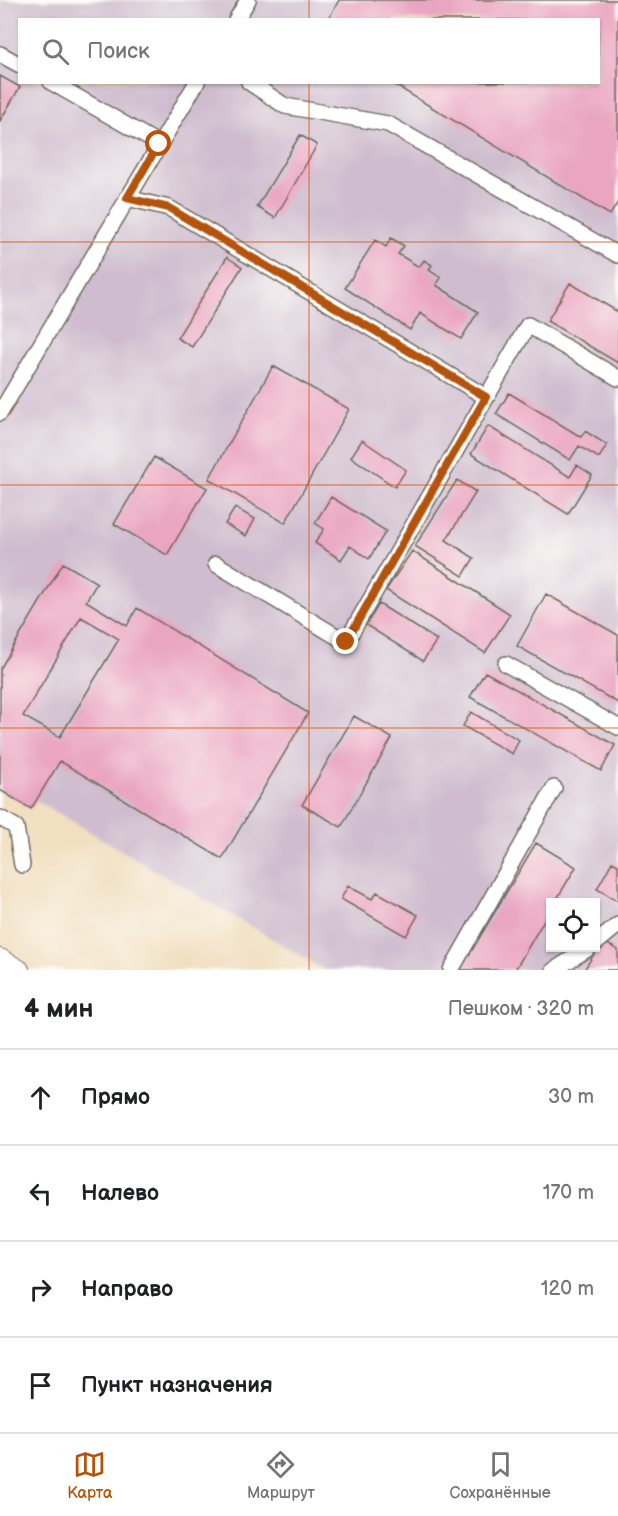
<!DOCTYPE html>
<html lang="ru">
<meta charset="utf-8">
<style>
:root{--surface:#fff;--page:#f6f6f6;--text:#202124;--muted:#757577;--line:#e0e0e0;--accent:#b45309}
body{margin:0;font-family:"Balsamiq Sans",sans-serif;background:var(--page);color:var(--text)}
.controls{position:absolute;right:18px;bottom:18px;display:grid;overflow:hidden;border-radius:0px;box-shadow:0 2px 4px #0004}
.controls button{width:54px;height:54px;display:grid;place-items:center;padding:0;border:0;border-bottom:2px solid var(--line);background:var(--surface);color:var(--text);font:30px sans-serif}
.stop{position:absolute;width:18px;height:18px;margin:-14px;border:4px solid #b45309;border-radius:50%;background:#fff}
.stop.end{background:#b45309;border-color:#fff;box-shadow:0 2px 6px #0008}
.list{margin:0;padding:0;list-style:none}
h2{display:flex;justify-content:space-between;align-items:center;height:78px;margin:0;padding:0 24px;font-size:26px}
h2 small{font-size:20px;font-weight:400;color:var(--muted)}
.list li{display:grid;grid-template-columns:39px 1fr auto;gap:18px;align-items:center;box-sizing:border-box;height:96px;padding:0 24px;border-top:2px solid var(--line)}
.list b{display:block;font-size:22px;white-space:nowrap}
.list em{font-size:20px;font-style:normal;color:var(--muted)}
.icon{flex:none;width:33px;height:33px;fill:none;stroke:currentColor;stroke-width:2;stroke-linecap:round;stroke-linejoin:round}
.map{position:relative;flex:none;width:618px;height:970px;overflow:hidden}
.search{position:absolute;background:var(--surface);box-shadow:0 2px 4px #0004;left:18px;right:18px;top:18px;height:66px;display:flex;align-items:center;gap:15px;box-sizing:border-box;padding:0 21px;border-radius:0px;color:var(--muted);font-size:22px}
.sheet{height:462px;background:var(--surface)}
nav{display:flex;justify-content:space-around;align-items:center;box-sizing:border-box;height:84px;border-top:2px solid var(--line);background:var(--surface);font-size:16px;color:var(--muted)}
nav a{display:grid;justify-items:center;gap:3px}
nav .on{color:var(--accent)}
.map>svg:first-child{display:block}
.industrial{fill:#cfbdcf;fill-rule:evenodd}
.building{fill:#eaa6c1;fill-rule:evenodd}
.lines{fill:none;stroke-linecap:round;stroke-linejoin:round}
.minor-casing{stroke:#706a5f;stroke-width:18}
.major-casing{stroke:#706a5f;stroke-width:22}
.minor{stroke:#fff;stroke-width:15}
.major{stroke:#fff;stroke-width:20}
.route{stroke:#b45309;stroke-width:8}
.grid{fill:none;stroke:#d5540f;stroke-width:1.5;stroke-opacity:0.55}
</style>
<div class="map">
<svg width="618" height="970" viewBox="0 0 618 970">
<rect width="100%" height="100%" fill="#fdfcf7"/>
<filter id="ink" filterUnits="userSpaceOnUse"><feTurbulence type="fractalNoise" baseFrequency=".0167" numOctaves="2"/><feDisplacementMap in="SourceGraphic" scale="12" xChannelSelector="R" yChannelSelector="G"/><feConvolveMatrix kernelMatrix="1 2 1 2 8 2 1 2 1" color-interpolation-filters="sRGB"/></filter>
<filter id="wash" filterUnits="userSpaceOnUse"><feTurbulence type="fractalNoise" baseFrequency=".008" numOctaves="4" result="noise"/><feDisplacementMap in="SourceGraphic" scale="24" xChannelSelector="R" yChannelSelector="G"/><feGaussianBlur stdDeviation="1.35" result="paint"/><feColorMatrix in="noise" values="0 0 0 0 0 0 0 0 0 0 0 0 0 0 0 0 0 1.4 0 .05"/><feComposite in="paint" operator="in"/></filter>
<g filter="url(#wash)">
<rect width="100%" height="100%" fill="#f1dfc0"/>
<path class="industrial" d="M0,0H618V970H325L0,779ZM20,20H598V82H20ZM550,902H596V948H550Z"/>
<g id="blocks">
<path class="building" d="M339,0H618V202L610,215L390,82H598V20H328Z
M0,76L20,87L0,121Z
M300,135L317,145L275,218L257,207Z
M391,238L404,246L398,254L419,267L424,260L432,265L429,270L441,278L436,285L478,312L461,339L420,313L410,330L345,288L375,240L386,247Z
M227,257L242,267L192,347L177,338Z
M570,283L618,312V363L547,321Z
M273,366L349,409L285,523L209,479Z
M509,393L581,437L585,431L607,445L599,458L579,446L570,460L496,414Z
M488,426L570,477L577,465L592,475L568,514L471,454Z
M362,440L406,470L395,487L351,457Z
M154,457L207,488L167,555L114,524Z
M457,480L476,492L446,540L474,558L463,576L415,546Z
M331,497L386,531L369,559L350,546L341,560L315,543L324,529L315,523Z
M235,508L255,519L246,536L225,524Z
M412,551L510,614L485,653L386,590Z
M63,563L97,583L86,601L127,626L137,608L308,713L222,859L60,761L31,809L0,790V669ZM81,617L119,639L60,737L23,716Z
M546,594L618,635V703L517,646Z
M379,604L437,640L423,661L366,625Z
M485,672L615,745L601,771L470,697Z
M471,712L519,740L512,754L463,726Z
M354,716L392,738L341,827L302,805Z
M536,843L576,867L555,902H550V910L515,970H460Z
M612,862L618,865V901L597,889Z
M348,886L372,899L377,892L418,915L406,936L341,899Z
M602,941L618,950V970H584Z"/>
</g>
</g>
<g filter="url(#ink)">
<use href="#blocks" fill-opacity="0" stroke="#706a5f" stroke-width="1.5"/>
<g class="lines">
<g class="minor-casing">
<path id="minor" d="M236,20L248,0
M0,54L20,65
M51,82L159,144
M249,82L285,106L388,124L618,255
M127,198L169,208L486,397
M0,413L197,82
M216,564L346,642L528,325L618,378
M506,664L618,727
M0,818L16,827L22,865
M596,943L618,925
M451,970L554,788
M554,970L589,948"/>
</g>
<g class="major-casing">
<path id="major" d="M0,959L19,970"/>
</g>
<use href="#minor" class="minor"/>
<use href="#major" class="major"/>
</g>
</g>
<g class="lines" filter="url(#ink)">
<path class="route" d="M159,144L127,198L169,208L486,397L346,642"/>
</g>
<path class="grid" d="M309,0V20M309,82V970M0,242H618M0,485H618M0,728H618"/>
</svg>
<div class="controls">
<button><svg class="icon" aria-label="locate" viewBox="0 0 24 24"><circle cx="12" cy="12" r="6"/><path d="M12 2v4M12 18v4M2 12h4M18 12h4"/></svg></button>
</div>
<div class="stop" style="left:159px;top:144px"></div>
<div class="stop end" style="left:346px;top:642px"></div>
<div class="search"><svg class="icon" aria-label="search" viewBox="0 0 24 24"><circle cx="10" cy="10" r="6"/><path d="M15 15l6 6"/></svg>Поиск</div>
</div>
<section class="sheet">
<h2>4 мин<small>Пешком · 320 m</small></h2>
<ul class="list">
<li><svg class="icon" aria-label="ahead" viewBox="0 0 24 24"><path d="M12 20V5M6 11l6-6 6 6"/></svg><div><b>Прямо</b></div><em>30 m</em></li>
<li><svg class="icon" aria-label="left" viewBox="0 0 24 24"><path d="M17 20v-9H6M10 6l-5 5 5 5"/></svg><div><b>Налево</b></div><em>170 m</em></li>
<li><svg class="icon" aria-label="right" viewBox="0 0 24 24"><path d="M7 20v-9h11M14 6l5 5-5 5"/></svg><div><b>Направо</b></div><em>120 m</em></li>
<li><svg class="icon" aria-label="arrive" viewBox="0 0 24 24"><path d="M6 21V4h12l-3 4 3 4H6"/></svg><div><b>Пункт назначения</b></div></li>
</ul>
</section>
<nav>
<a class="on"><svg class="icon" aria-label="map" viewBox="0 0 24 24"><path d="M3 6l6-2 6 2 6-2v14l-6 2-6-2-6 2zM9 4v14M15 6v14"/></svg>Карта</a>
<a><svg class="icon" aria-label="directions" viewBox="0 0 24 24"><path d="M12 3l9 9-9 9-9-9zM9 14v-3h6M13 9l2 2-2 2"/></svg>Маршрут</a>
<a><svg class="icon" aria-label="saved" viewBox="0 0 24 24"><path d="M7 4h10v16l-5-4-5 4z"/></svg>Сохранённые</a>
</nav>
